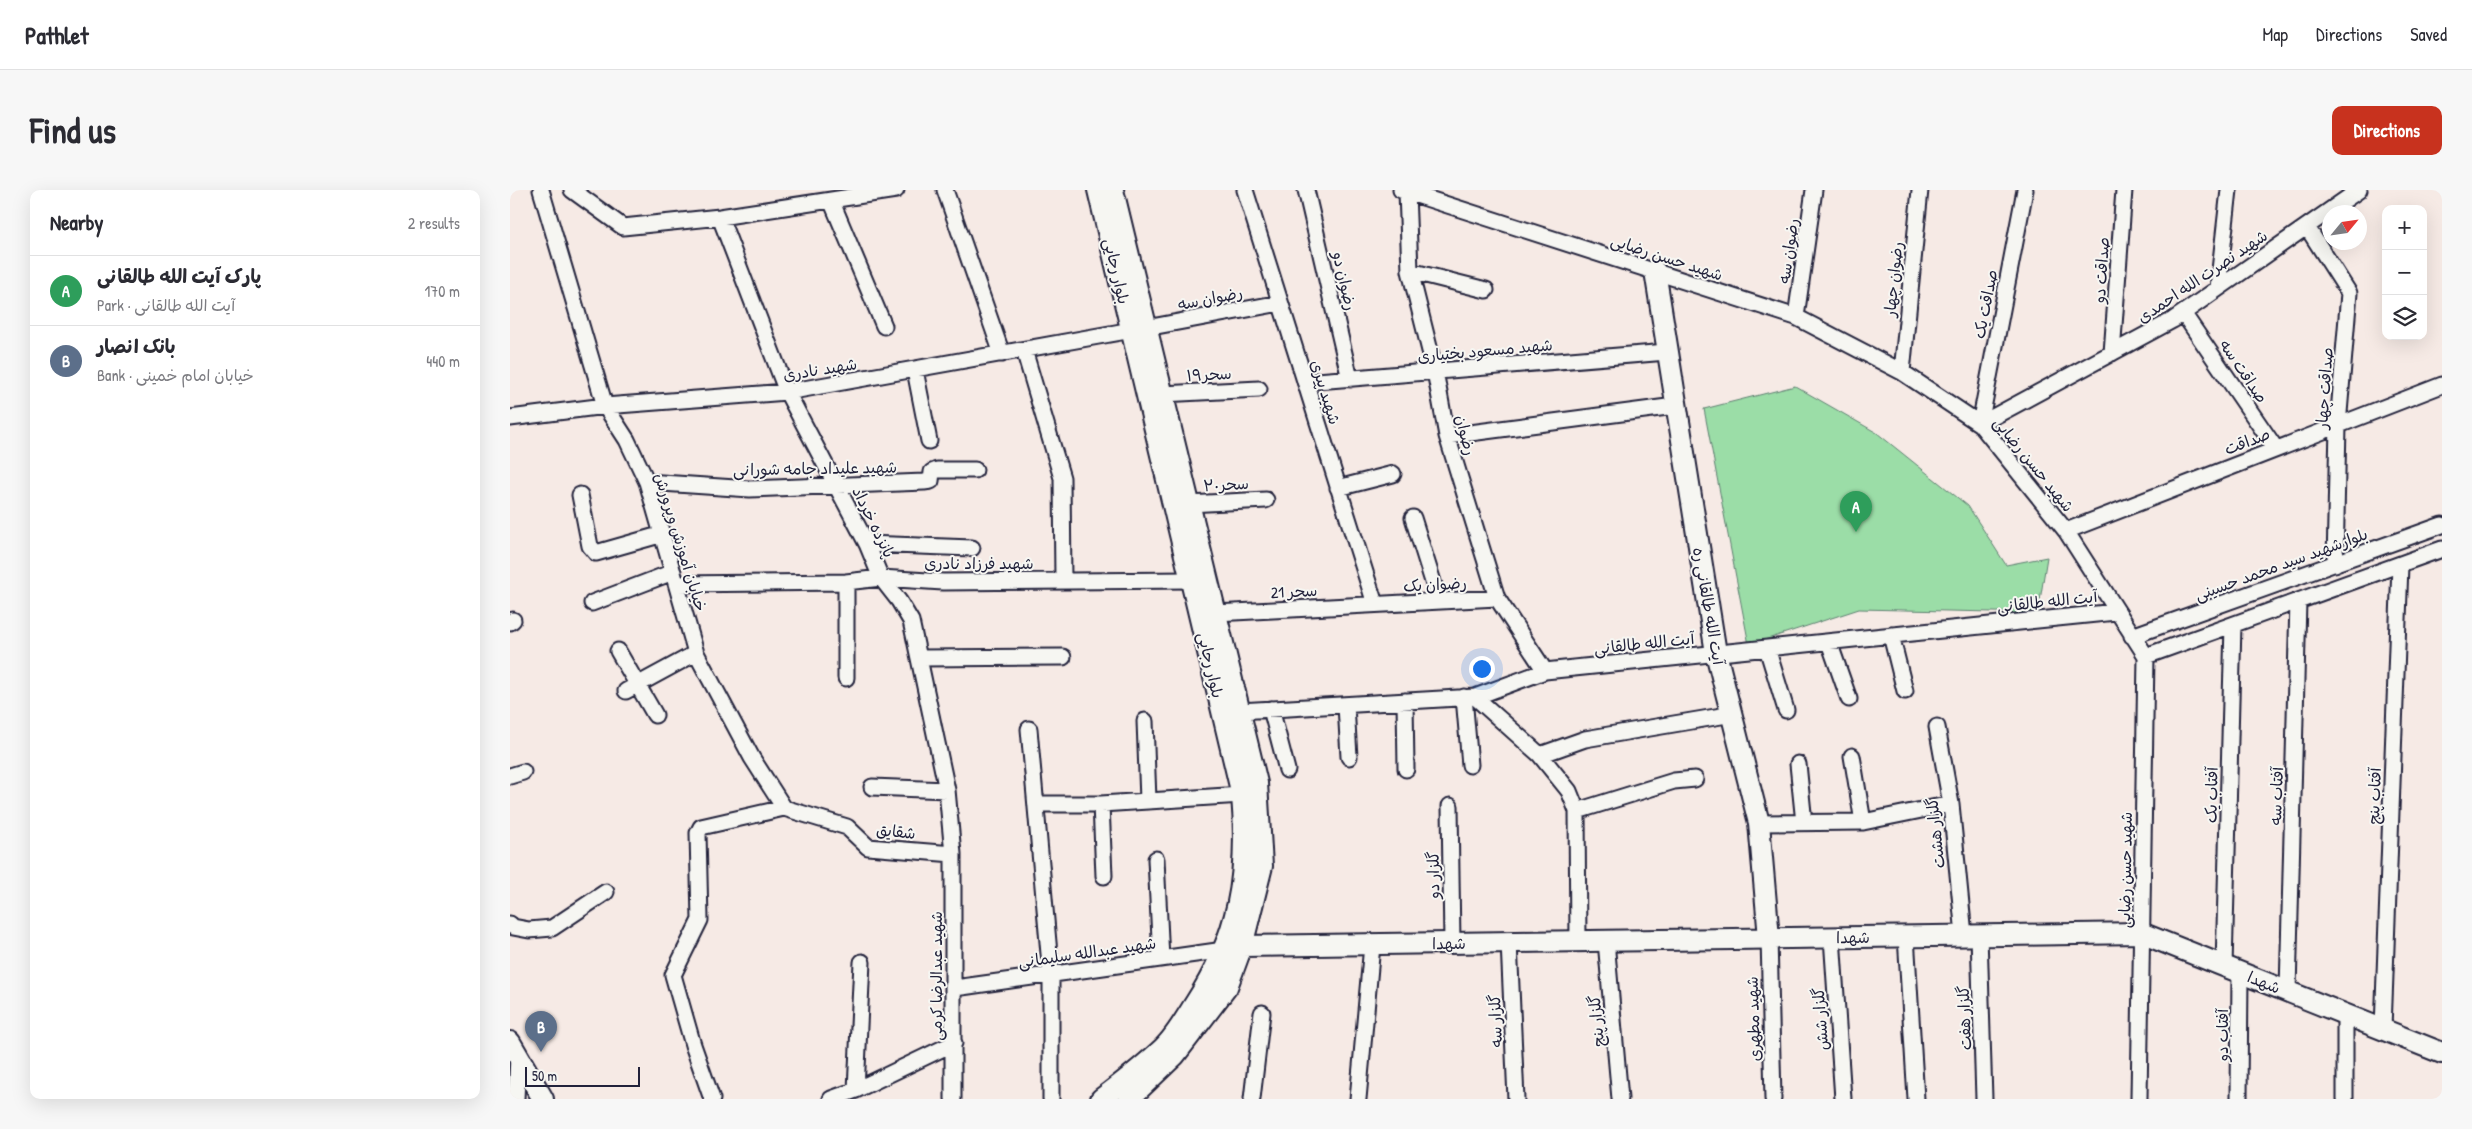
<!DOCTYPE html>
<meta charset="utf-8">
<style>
:root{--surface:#fff;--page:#f7f7f7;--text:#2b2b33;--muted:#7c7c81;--line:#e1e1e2;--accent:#c8321e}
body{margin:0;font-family:"Patrick Hand","Playpen Sans Arabic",sans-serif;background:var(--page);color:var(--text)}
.controls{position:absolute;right:15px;top:15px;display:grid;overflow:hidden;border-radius:10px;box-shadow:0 5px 20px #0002}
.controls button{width:45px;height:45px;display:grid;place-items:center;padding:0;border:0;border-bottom:1px solid var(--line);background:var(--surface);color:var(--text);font:25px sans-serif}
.compass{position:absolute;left:1812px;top:15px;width:45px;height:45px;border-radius:50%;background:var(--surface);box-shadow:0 5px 20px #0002;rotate:61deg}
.scale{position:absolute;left:15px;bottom:12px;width:115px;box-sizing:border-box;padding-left:5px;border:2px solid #22223b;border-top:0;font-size:14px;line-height:18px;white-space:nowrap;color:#22223b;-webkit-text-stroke:4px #f6f6f2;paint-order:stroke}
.you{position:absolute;left:971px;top:478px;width:18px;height:18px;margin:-12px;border:4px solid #fff;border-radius:50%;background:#1a73e8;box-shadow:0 0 0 8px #1a73e833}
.badge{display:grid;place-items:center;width:32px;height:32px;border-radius:50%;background:var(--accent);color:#fff;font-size:16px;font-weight:700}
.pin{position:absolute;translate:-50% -41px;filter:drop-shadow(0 1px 2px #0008)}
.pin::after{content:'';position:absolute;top:26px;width:18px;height:15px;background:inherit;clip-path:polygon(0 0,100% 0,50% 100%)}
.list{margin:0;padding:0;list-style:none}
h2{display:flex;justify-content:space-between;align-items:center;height:65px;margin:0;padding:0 20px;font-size:21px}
h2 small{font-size:16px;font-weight:400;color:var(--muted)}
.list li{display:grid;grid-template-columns:32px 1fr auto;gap:15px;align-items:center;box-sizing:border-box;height:70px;padding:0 20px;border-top:1px solid var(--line)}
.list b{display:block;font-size:19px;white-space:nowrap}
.list p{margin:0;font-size:16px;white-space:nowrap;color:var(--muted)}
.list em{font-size:16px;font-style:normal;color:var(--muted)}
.icon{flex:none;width:28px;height:28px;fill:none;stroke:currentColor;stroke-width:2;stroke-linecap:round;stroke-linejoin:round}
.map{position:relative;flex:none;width:1932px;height:909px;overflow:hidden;border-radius:10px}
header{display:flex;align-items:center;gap:30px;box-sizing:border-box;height:70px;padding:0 25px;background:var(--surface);border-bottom:1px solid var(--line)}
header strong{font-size:24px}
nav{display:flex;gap:28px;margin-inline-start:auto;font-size:18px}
.intro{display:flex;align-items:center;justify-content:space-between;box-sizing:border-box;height:120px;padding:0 30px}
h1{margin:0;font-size:35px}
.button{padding:12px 22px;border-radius:10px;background:var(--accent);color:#fff;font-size:18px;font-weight:700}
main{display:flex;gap:30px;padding:0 30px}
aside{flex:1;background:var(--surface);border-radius:10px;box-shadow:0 5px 20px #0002}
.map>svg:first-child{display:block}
.green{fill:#9bdda7;stroke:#5e8071}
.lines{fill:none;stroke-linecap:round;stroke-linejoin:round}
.street-casing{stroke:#22223b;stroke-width:19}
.secondary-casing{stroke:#22223b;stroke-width:24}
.street{stroke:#f6f6f2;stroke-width:15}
.secondary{stroke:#f6f6f2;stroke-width:20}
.labels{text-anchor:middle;stroke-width:4;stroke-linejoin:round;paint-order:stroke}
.street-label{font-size:16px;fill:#22223b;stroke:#f6f6f2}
</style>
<header>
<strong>Pathlet</strong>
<nav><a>Map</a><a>Directions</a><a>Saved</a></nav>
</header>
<div class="intro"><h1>Find us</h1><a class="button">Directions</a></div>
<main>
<aside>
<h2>Nearby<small>2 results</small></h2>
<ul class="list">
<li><span class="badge" style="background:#2e9e5b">A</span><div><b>پارک آیت الله طالقانی</b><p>Park · آیت الله طالقانی</p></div><em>170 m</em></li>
<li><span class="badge" style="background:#5c6f8a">B</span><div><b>بانک انصار</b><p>Bank · خیابان امام خمینی</p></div><em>440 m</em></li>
</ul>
</aside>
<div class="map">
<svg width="1932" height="909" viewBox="0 0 1932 909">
<rect width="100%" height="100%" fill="#f6eae5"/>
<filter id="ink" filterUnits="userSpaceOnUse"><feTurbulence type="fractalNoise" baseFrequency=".02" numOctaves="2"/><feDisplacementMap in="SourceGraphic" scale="10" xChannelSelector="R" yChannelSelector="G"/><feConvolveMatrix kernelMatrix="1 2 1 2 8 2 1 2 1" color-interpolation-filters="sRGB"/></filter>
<g filter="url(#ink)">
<path class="green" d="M1285,196L1367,243L1458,316L1496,375L1537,367L1528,423L1349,419L1239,455L1194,219Z"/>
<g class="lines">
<g class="street-casing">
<path id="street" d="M31,0L95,216L117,250L137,292L186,463L242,568L274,618
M62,0L113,37L210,27L386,0
M435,0L492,164
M735,0L865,414
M796,0L840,189
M891,0L1286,127L1392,182L1470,234L1556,341L1636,466L1629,909
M897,2L900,81L925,181L937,246L987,408L1035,481
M321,10L374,136
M210,27L277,202L357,354L371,388L389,411L401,431L437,600L443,664V909
M1797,37L1839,103L1828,235L1825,374
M900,81L976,100
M1708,98L1719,0
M1673,123L1766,259
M1286,127L1304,0
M636,138L770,113
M514,160L552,288L553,390
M1602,163L1614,0
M405,180L419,251
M1392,182L1410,0
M795,192L1157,162
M652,204L749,199
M0,228L95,216L277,202L622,140
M1470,234L1663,130L1849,0
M1470,234L1515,0
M937,246L1165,216
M137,292L240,299L414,292L421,291L422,282L427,280H465
M828,298L883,284
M70,305L80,356L86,363L153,344
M678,314L756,310
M903,328L929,411
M1556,341L1932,195
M357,354L462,358
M167,394L336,392L371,388L433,392L681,390
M82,413L163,382
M705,423L987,408
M0,432L3,430
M1381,445L1395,501
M1622,446L1932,335
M1319,452L1339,509
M1257,458L1276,520
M108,461L145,525
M1636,466L1932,359
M410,468L553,467
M336,488V392
M116,501L186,463
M954,507L960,575
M965,507L1030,565L1059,601L1067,621L1068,751
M895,511L896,579
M836,515L839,567
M761,519L777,580
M729,521L965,507L1035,481L1606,422
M635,531L638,610
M1427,537L1441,614L1454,745
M519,539L541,786V909
M1030,565L1075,549L1223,524
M1342,566L1353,632
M1288,574L1294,633
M0,586L13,582
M362,597L437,600
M526,614H591L732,605
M591,614L594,686
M940,616L942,753
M1067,621L1164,591L1185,589
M1249,633L1353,632L1441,614
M646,669L651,769
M0,734L3,737L19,740L42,738L96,702
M1469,745L1474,909
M1396,746L1406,909
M1322,747L1333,909
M1259,748L1263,909
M1096,751L1110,909
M999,752L1006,909
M1714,776L1723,435
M445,798L714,760
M1778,801L1788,411
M1873,839L1890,375
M346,900L352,772
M6,909L8,867
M202,909L183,855L163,785L190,730L188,643L191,637L274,618L337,637L358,657L443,664
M321,909L346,900L444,853
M742,909L752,823
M848,909L862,755
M1729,909L1730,782
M1835,909V824"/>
</g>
<g class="secondary-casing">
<path id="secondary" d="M588,0L732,605C739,687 729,746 684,815C675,829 665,847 653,858C634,876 612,893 591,909
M603,0L747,593L752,676L732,756L717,797L665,865L619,909
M1145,81L1206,463L1249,633L1259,748
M732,756L1631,743L1932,863
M0,852L33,909"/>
</g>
<use href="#street" class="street"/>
<use href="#secondary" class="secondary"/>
</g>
</g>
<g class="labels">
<g class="street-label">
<text transform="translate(1278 61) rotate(-82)" y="6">رضوان سه</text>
<text transform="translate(1157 67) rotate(18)" y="6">شهید حسن رضایی</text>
<text transform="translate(1591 80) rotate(-86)" y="6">صداقت دو</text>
<text transform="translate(607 81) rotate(77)" y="6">بلوار رجایی</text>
<text transform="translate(1692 86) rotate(-34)" y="6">شهید نصرت الله احمدی</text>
<text transform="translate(1383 89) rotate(-84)" y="6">رضوان چهار</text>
<text transform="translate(835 91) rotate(77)" y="6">رضوان دو</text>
<text transform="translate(700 108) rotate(-11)" y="6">رضوان سه</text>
<text transform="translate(1475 114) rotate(-79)" y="6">صداقت یک</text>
<text transform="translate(975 160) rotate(-5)" y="6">شهید مسعود بختیاری</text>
<text transform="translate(310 179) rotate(-9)" y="6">شهید نادری</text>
<text transform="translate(1734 181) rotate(56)" y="6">صداقت سه</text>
<text transform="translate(699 184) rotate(-3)" y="6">سحر۱۹</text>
<text transform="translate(1814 198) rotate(-86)" y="6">صداقت چهار</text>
<text transform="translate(816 202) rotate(73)" y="6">شهید پیری</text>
<text transform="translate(956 245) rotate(76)" y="6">رضوان</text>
<text transform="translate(1737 251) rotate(-21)" y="6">صداقت</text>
<text transform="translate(1524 274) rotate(51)" y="6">شهید حسن رضایی</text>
<text transform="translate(305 278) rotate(-1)" y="6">شهید علیداد جامه شورانی</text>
<text transform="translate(716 294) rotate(-3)" y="6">سحر۲۰</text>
<text transform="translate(364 332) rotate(64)" y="6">پانزده خرداد</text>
<text transform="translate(171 352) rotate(73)" y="6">خیابان آموزش وپرورش</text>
<text x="469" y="379">شهید فرزاد نادری</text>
<text transform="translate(1771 374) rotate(-20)" y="6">بلوارشهید سید محمد حسینی</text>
<text transform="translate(925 394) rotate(-3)" y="6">رضوان یک</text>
<text transform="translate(784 401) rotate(-3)" y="6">سحر 21</text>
<text transform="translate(1537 411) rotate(-6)" y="6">آیت الله طالقانی</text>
<text transform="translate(1199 416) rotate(80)" y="6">آیت الله طالقانی ره</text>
<text transform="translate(1134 453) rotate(-6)" y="6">آیت الله طالقانی</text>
<text transform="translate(701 475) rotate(77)" y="6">بلوار رجایی</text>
<text transform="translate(1701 605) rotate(-89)" y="6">آفتاب یک</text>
<text transform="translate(1766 606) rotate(-88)" y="6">آفتاب سه</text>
<text transform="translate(1864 606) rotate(-88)" y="6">آفتاب پنج</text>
<text transform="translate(386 641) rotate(6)" y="6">شقایق</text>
<text transform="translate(1425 643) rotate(-96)" y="6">گلزار هشت</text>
<text transform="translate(1615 680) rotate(-89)" y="6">شهید حسن رضایی</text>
<text transform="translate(923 685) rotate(-91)" y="6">گلزار دو</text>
<text transform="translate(1343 747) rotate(-1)" y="6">شهدا</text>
<text transform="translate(939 753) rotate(-1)" y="6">شهدا</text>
<text transform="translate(577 762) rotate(-8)" y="6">شهید عبدالله سلیمانی</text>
<text transform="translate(426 786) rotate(-90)" y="6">شهید عبدالرضا کرمی</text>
<text transform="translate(1754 792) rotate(22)" y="6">شهدا</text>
<text transform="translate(1454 828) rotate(-92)" y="6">گلزار هفت</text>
<text transform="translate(1243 829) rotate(-92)" y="6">شهید مطهری</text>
<text transform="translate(1310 829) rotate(-94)" y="6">گلزار شش</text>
<text transform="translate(985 831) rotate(-92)" y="6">گلزار سه</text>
<text transform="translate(1086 831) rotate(-95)" y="6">گلزار پنج</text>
<text transform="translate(1712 845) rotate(-90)" y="6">آفتاب دو</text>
</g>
</g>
</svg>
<div class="controls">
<button>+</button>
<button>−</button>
<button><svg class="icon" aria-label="layers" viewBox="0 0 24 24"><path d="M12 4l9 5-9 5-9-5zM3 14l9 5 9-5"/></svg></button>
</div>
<svg class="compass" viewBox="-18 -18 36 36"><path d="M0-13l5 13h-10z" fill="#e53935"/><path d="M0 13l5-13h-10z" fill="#7c7c81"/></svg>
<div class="scale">50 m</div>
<div class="you"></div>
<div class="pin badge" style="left:1346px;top:342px;background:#2e9e5b">A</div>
<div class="pin badge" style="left:31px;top:862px;background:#5c6f8a">B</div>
</div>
</main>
